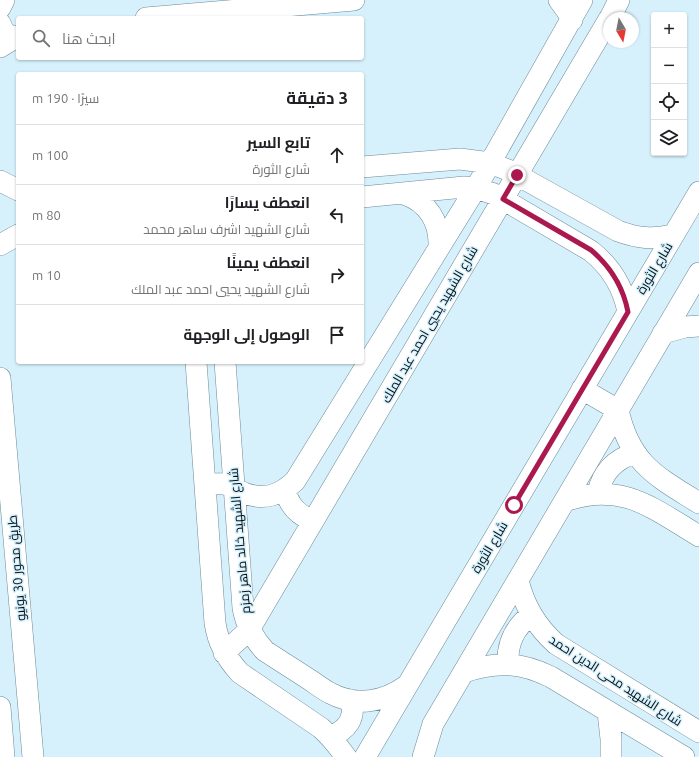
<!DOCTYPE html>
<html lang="ar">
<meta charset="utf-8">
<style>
:root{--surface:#fff;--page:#f6f6f6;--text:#202124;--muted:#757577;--line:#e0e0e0}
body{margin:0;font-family:Ubuntu,Cairo,sans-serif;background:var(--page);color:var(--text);direction:rtl}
.controls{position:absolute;right:12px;top:12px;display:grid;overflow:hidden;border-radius:4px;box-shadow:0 1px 3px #0004}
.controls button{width:36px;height:36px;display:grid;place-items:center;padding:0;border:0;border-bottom:1px solid var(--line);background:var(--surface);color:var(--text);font:20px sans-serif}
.compass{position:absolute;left:603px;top:12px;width:36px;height:36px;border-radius:50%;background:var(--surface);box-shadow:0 1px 3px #0004;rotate:170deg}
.stop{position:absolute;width:12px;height:12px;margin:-9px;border:3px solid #aa184e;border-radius:50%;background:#fff}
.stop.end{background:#aa184e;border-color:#fff;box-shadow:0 1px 4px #0008}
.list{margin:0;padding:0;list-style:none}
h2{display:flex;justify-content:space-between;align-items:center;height:52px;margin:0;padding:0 16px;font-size:17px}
h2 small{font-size:13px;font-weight:400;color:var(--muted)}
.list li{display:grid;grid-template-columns:26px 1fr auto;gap:12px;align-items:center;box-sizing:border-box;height:60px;padding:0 16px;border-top:1px solid var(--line)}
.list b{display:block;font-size:15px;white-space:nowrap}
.list p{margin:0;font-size:13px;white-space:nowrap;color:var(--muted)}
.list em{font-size:13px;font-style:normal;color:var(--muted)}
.icon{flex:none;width:22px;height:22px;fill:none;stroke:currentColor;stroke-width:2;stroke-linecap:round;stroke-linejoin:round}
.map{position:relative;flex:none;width:699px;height:757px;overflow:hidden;direction:ltr}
.search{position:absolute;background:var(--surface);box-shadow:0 1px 3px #0004;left:16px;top:16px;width:348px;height:44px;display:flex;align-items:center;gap:10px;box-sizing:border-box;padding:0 14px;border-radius:4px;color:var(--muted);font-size:15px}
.panel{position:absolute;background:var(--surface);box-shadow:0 1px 3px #0004;left:16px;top:72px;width:348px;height:292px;border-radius:4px;direction:rtl}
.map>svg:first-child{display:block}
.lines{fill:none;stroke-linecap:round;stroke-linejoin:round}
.minor-casing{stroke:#6c8b98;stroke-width:22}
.minor{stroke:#fff;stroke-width:21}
.route{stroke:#aa184e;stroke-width:5}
.labels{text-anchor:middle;stroke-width:3;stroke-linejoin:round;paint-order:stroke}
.street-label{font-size:13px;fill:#061217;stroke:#d6f1fc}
</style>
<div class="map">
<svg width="699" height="757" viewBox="0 0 699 757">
<rect width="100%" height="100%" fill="#d6f1fc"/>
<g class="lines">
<g class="minor-casing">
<path id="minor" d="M559,0L567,11L572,20
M0,8L4,0
M146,18L354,0
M610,18L619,0
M0,23L3,30L12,39
M0,47L18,36
M362,167L460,159L490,163L508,170L618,231C637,238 653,240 673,235
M0,181L18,190
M404,194C428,202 440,222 439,247
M362,197L464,187L476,188L494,194L591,251C611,267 623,286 628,312
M0,245L18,235
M663,333L685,327L699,326
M196,362L215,623C218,643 226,658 240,673L321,728C331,737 338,746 346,757
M225,362L243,608C246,625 253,638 265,651C279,660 293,669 307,678C315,683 322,689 330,693C356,707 384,702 406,686
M0,378L33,757
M582,389L618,410C630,464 656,476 699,503
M205,485C211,484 217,483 224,484C231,485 237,490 244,493C265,501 280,495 295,481L476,188L582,0
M285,490C289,506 298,515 313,521
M598,493C602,473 615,459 635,453
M565,501C622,481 652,508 699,536
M518,580C524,606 536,626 556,644L699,732
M224,653L249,630L609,19
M508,664C507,643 514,628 531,615
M464,672C496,661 521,662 551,677L684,757
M0,707L4,757
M608,712L611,739V757
M330,736C347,731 356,718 351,700
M365,757L699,192
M423,757L433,724L699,273"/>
</g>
<use href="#minor" class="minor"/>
</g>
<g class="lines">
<path class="route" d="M514,505L628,312C623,286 611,267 591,250L503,199L517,175"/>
</g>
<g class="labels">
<g class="street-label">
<text transform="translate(654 268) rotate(-59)" y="5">شارع الثورة</text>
<text transform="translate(429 324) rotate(-60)" y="5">شارع الشهيد يحيي احمد عبد الملك</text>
<text transform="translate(239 541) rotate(-95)" y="5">شارع الشهيد خالد ماهر زمزم</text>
<text transform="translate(489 547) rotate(-59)" y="5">شارع الثورة</text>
<text transform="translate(16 568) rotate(-95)" y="5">طريق محور 30 يونيو</text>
<text transform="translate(616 680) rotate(33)" y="5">شارع الشهيد محى الدين احمد</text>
</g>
</g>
</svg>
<div class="controls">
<button>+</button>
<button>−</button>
<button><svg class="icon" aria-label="locate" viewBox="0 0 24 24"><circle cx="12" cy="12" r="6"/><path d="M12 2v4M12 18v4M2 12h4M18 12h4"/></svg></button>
<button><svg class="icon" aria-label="layers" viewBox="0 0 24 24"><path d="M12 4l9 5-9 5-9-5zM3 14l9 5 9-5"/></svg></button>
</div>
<svg class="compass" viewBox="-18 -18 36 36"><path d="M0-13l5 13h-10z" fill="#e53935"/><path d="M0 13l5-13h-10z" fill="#757577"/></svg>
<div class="stop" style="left:514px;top:505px"></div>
<div class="stop end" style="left:517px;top:175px"></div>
<div class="search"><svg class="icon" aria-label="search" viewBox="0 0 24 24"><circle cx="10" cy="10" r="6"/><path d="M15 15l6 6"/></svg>ابحث هنا</div>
<section class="panel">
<h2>3 دقيقة<small>سيرًا · 190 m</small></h2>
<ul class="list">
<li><svg class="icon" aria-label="ahead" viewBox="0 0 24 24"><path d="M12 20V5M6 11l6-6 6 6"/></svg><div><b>تابع السير</b><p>شارع الثورة</p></div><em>100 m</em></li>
<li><svg class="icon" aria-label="left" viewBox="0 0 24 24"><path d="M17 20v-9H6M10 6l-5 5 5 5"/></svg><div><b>انعطف يسارًا</b><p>شارع الشهيد اشرف ساهر محمد</p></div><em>80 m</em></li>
<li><svg class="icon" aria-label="right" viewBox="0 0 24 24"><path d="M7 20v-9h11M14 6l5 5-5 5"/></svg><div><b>انعطف يمينًا</b><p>شارع الشهيد يحيي احمد عبد الملك</p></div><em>10 m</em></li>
<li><svg class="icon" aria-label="arrive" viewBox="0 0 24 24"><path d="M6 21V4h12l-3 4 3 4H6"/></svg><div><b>الوصول إلى الوجهة</b></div></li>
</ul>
</section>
</div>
